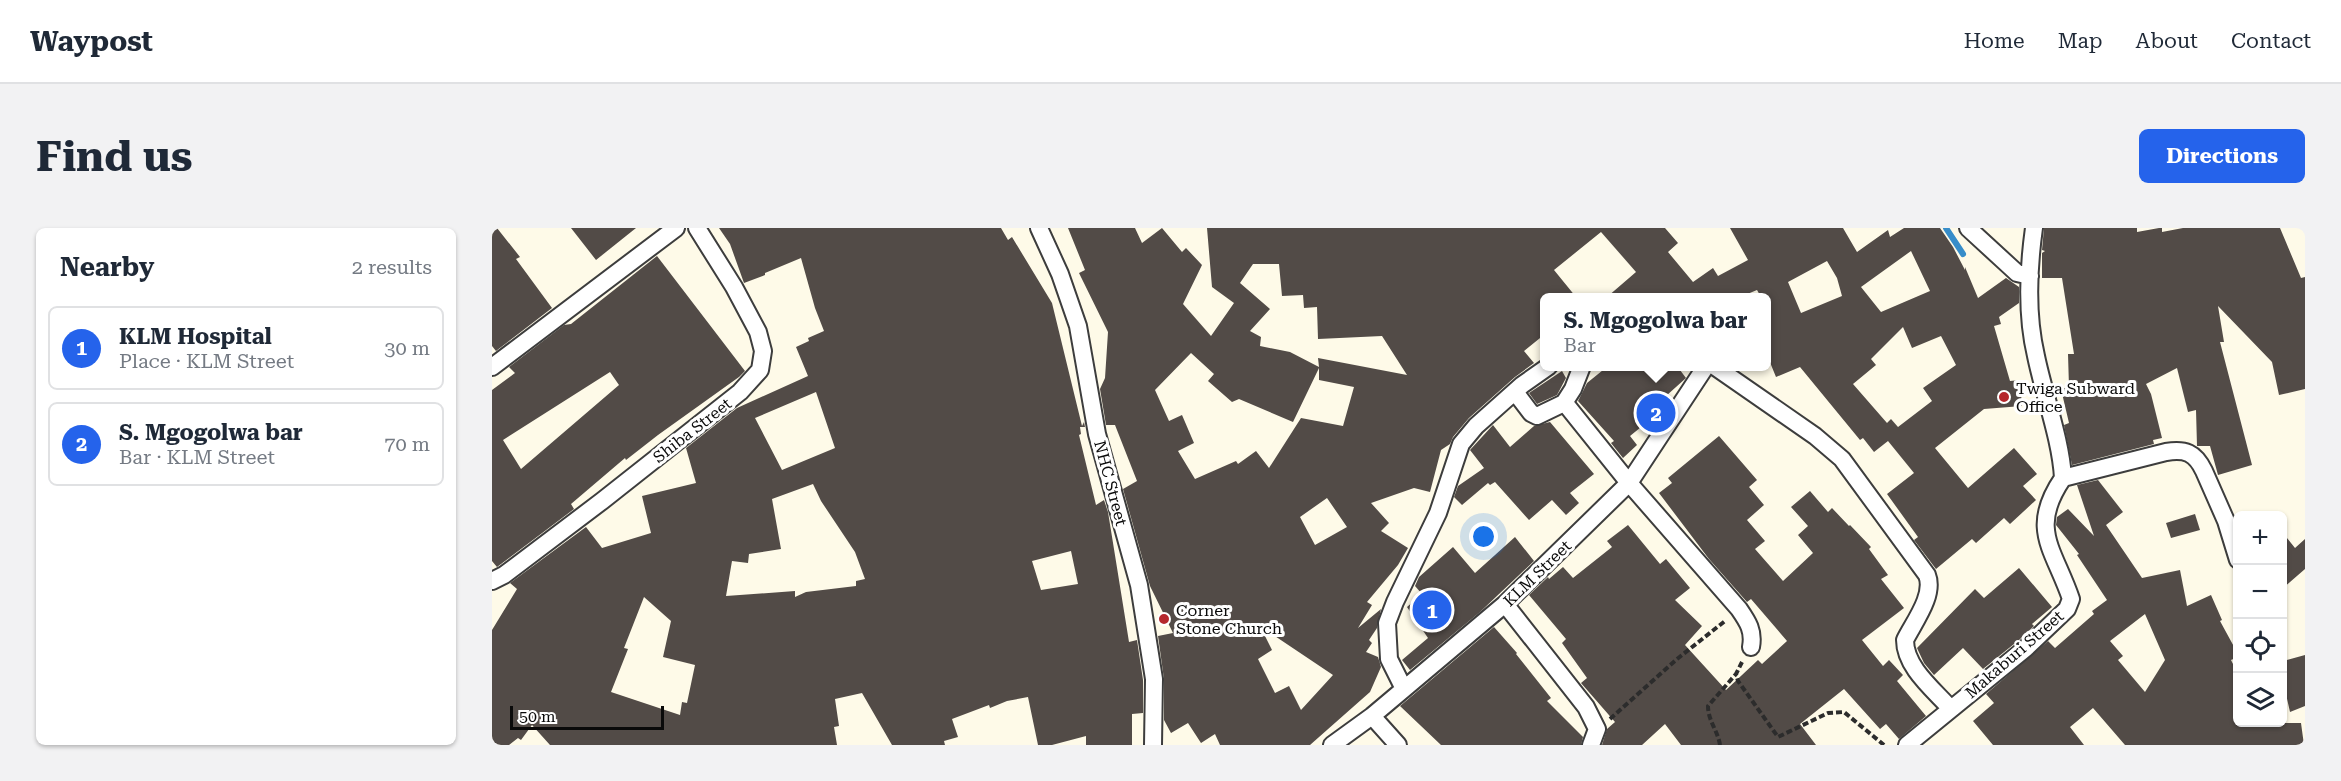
<!DOCTYPE html>
<meta charset="utf-8">
<style>
:root{--surface:#fff;--page:#f2f2f3;--text:#1f2937;--muted:#747a83;--line:#e0e1e3;--accent:#2563eb}
body{margin:0;font-family:"Roboto Serif",serif;background:var(--page);color:var(--text)}
.controls{position:absolute;right:18px;bottom:18px;display:grid;overflow:hidden;border-radius:9px;box-shadow:0 2px 4px #0004}
.controls button{width:54px;height:54px;display:grid;place-items:center;padding:0;border:0;border-bottom:2px solid var(--line);background:var(--surface);color:var(--text);font:30px sans-serif}
.scale{position:absolute;left:18px;bottom:15px;width:154px;box-sizing:border-box;padding-left:6px;border:3px solid #0a0a0a;border-top:0;font-size:16px;line-height:21px;white-space:nowrap;color:#0a0a0a;-webkit-text-stroke:4px #fff;paint-order:stroke}
.you{position:absolute;left:992px;top:309px;width:21px;height:21px;margin:-15px;border:4px solid #fff;border-radius:50%;background:#1a73e8;box-shadow:0 0 0 9px #1a73e833}
.badge{display:grid;place-items:center;width:39px;height:39px;border-radius:50%;background:var(--accent);color:#fff;font-size:20px;font-weight:700}
.pin{position:absolute;translate:-50% -50%;border:3px solid #fff;box-shadow:0 2px 6px #0006}
.popup{position:absolute;left:1048px;top:65px;width:231px;height:78px;box-sizing:border-box;display:grid;place-content:center;border-radius:9px;background:var(--surface);filter:drop-shadow(0 2px 4px #0005);font-size:20px;white-space:nowrap;color:var(--muted)}
.popup b{font-size:22px;color:var(--text)}
.popup::after{content:'';position:absolute;left:50%;top:100%;margin-left:-12px;border:12px solid transparent;border-top-color:var(--surface)}
.list{margin:0;padding:0;list-style:none}
h2{display:flex;justify-content:space-between;align-items:center;height:78px;margin:0;padding:0 24px;font-size:26px}
h2 small{font-size:20px;font-weight:400;color:var(--muted)}
.list li{display:grid;grid-template-columns:39px 1fr auto;gap:18px;align-items:center;box-sizing:border-box;height:84px;margin:0 12px 12px;padding:0 12px;border:2px solid var(--line);border-radius:9px}
.list b{display:block;font-size:22px;white-space:nowrap}
.list p{margin:0;font-size:20px;white-space:nowrap;color:var(--muted)}
.list em{font-size:20px;font-style:normal;color:var(--muted)}
.icon{flex:none;width:33px;height:33px;fill:none;stroke:currentColor;stroke-width:2;stroke-linecap:round;stroke-linejoin:round}
.map{position:relative;flex:none;width:1813px;height:517px;overflow:hidden;border-radius:9px}
header{display:flex;align-items:center;gap:36px;box-sizing:border-box;height:84px;padding:0 30px;background:var(--surface);border-bottom:2px solid var(--line)}
header strong{font-size:28px}
nav{display:flex;gap:33px;margin-inline-start:auto;font-size:21px}
.intro{display:flex;align-items:center;justify-content:space-between;box-sizing:border-box;height:144px;padding:0 36px}
h1{margin:0;font-size:42px}
.button{padding:15px 27px;border-radius:9px;background:var(--accent);color:#fff;font-size:21px;font-weight:700}
main{display:flex;gap:36px;padding:0 36px}
aside{flex:1;background:var(--surface);border-radius:9px;box-shadow:0 2px 4px #0004}
.map>svg:first-child{display:block}
.lines{fill:none;stroke-linecap:round;stroke-linejoin:round}
.stream{stroke:#378dc9;stroke-width:6}
.building{fill:#524b47;fill-rule:evenodd}
.street-casing{stroke:#3d3d3d;stroke-width:20}
.path{stroke:#2c2c2c;stroke-width:4;stroke-dasharray:6 3;stroke-linecap:butt}
.street{stroke:#fff;stroke-width:16}
.poi-dot{fill:#b5272c;stroke:#fff;stroke-width:2}
.labels{text-anchor:middle;stroke-width:6;stroke-linejoin:round;paint-order:stroke}
.poi-label{font-size:16px;fill:#0a0a0a;stroke:#fff;text-anchor:start}
.street-label{font-size:16px;fill:#0a0a0a;stroke:#fff}
</style>
<header>
<strong>Waypost</strong>
<nav><a>Home</a><a>Map</a><a>About</a><a>Contact</a></nav>
</header>
<div class="intro"><h1>Find us</h1><a class="button">Directions</a></div>
<main>
<aside>
<h2>Nearby<small>2 results</small></h2>
<ul class="list">
<li><span class="badge">1</span><div><b>KLM Hospital</b><p>Place · KLM Street</p></div><em>30 m</em></li>
<li><span class="badge">2</span><div><b>S. Mgogolwa bar</b><p>Bar · KLM Street</p></div><em>70 m</em></li>
</ul>
</aside>
<div class="map">
<svg width="1813" height="517" viewBox="0 0 1813 517">
<rect width="100%" height="100%" fill="#fefae8"/>
<g class="lines">
<path class="stream" d="M1454,0L1471,26"/>
</g>
<path class="building" d="M0,0H5L28,29L24,31L60,80L4,123L0,118Z
M79,0H144L104,32Z
M227,0H509L516,12L520,9L560,75L590,198L592,194L593,199H588L589,206L587,207L604,277L612,272L616,284L637,414L645,412L651,452V485L640,486V517H594V508L560,517H546L536,469L515,473L498,480L497,477L460,491L466,509L452,513L453,517H400L370,465L343,471L347,498L342,499L345,517H58L40,497L29,512L26,510L17,517H0V402L25,361L18,355L94,299L110,320L159,305L150,268L204,255L194,220L245,180L316,148L304,119L317,113L316,110L332,103L323,80L309,30L273,45V47L252,55L238,16ZM324,164L343,220L290,242L263,190ZM321,256L329,273L363,324L373,351L364,353V358L314,364L303,369V363L234,368L240,333L256,335L257,326L289,321L280,271ZM579,323L586,356L549,362L540,333ZM152,369L179,393L171,429L203,437L195,475L190,474L188,487L119,464L136,421L132,420Z
M576,0H643L650,15L670,0L690,24L694,20L710,37L691,76L719,108L742,75L720,59L715,0H1173L1186,15L1176,24L1201,54L1221,40L1226,48L1256,32L1238,0H1351L1365,24L1396,2L1398,9L1412,0H1448L1461,19L1473,42V39L1486,70L1514,50L1527,59V75L1507,89L1509,96L1502,98L1518,153L1528,152L1530,178L1492,181L1443,220L1476,260L1522,220L1545,246L1531,258L1544,272L1518,296L1512,290L1484,315L1480,311L1444,341L1422,312L1426,309L1395,266L1422,245L1396,213L1382,224L1371,210L1368,212L1308,139L1284,149L1275,127V69H1269L1265,62L1248,69H1115L1144,44L1109,4L1062,42L1084,69H1053V106L1032,123L1042,135L1023,149L977,190L961,209L958,216L949,222L938,264L922,260L879,275L897,295L889,303L916,320L906,337L875,374L880,377L866,400L889,381L885,400L877,412L880,415L874,424L886,429L889,439L878,464L818,517H728L723,506L709,515L696,495L679,505L672,492V451L666,408L681,405L658,358L631,261L645,253L623,197H614L608,161L613,150L616,104L587,45L593,42ZM1419,23L1438,63L1389,84L1369,59ZM1335,33L1345,50L1350,68L1309,85L1296,54ZM761,36H787L790,68L811,67L812,80L825,79L826,111L890,108L915,147L826,130L827,139L798,124L768,118L769,109L758,103L778,81L748,55ZM1411,99L1420,120L1449,108L1464,137L1431,160L1440,173L1406,199L1399,191L1395,195L1361,156L1384,137L1379,131ZM699,125L722,146L716,153L740,174L747,171L801,194L827,140V152L862,159L851,198L809,190L777,240L764,223L746,236L744,233L703,251L686,223L702,215L690,187L677,193L663,162ZM835,270L855,299L823,317L808,289ZM768,398L841,447L809,482L797,458L783,465L766,431L780,422Z
M1552,0H1645V4L1667,0H1670V4L1691,0H1788L1809,50L1813,49V161L1787,167L1780,134L1726,78L1732,114H1728L1760,237L1726,247L1718,218H1705L1704,182L1696,184L1685,140L1654,156L1659,166L1670,210L1661,212L1662,216L1580,237L1572,197L1577,195L1569,161L1577,159L1576,126H1582L1570,50H1550V25L1553,23L1550,22Z
M165,28L253,143L247,149L166,207L134,232L133,230L79,276L82,281L5,339L0,333V162L23,145L17,139L72,97L79,96ZM118,144L127,157L29,241L11,212Z
M1116,138H1185L1194,150L1174,168L1178,174L1175,178L1138,208L1145,217L1131,230L1119,215L1122,213L1086,173L1095,155Z
M1070,143L1074,150L1065,167L1045,176L1037,165Z
M1058,194L1102,246L1078,265L1087,275L1074,287L1060,272L1037,292L1003,254L998,257L996,255L970,277L962,269L966,258L992,240L978,222L1001,197L1018,219L1042,198Z
M1227,208L1265,252L1257,259L1272,277L1255,292L1273,313L1263,321L1291,353L1321,325L1306,307L1316,298L1299,279L1318,263L1336,284L1340,280L1357,298L1358,297L1379,319L1377,321L1396,347L1389,351L1412,380L1370,412L1391,438L1397,432L1411,447L1405,453L1434,488L1407,511L1394,496L1388,501L1352,461L1308,496L1324,517H1189L1173,496L1150,517H1110L1115,501L1123,494L1089,455L1095,450L1070,415L1074,411L1037,367L1056,349L1057,351L1071,339L1081,350L1120,319L1115,313L1136,297L1168,336L1174,331L1198,360L1183,372L1210,398L1193,417L1234,462L1266,432L1270,436L1295,413L1259,371L1255,374L1217,331L1167,265L1180,255L1176,250Z
M1606,252L1631,284L1614,297L1650,350L1688,342L1695,378L1719,367L1730,392L1728,393L1746,426V429L1739,432L1746,446V495H1809L1812,517H1633L1601,480L1578,499L1592,517H1501L1481,493L1502,475L1494,466L1556,413L1563,420L1602,386L1600,383L1615,372L1585,327L1587,326L1564,297L1565,289L1576,281L1602,308L1585,257ZM1653,386L1673,432L1653,464L1626,432L1631,428L1618,413Z
M1703,286L1708,302L1679,310L1674,295Z
M1791,305L1803,320L1813,311V341L1791,360Z
M1023,309L1042,333L988,384L918,442L910,432L936,410L915,379L930,366L923,358L927,349L961,319L983,345Z
M1527,340L1560,379L1540,396L1542,398L1527,412L1491,441L1471,420L1442,447L1432,435L1425,420L1483,361L1492,370Z
M1002,399L1025,425L1024,426L1059,470L1055,473L1091,509L1089,517H949L908,478Z
M1813,427V478L1798,484L1791,453V433Z"/>
<g class="lines">
<g class="street-casing">
<path id="street" d="M547,0L568,46L586,98L605,206L647,357L662,451L661,517
M1476,0L1525,45L1538,48
M1222,138L1323,208L1350,231L1435,347C1443,367 1422,394 1413,412C1413,439 1441,461 1458,480
M0,139L184,0
M1023,164L1039,185L1045,188L1072,175L1076,179L1137,255L1247,381C1256,394 1262,403 1259,419
M1072,175L1081,161L1090,138
M1571,250L1674,224C1693,221 1703,224 1712,243L1734,293L1746,332
M0,353L12,347L110,273L248,164L268,142L271,123L266,104L242,59L205,0
M1013,376L1094,479L1105,501L1099,517
M912,461L897,431L895,395L903,374L946,285L969,216L984,198L1030,157L1057,138
M880,488L906,517
M840,517L880,488L1013,376L1137,255L1214,138
M1415,517L1534,420L1575,381L1579,371C1562,321 1536,301 1571,250C1569,212 1552,167 1544,128C1534,86 1536,43 1542,0"/>
</g>
<path class="path" d="M1250,434L1244,446L1246,453L1286,509L1336,485L1352,484L1392,517
M1118,491L1185,431L1233,393
M1228,517C1226,503 1216,493 1216,478L1244,446"/>
<use href="#street" class="street"/>
</g>
<g class="poi-dot">
<circle cx="1512" cy="169" r="6"/>
<circle cx="672" cy="391" r="6"/>
</g>
<g class="labels">
<g class="poi-label">
<text x="1524" y="166">Twiga Subward<tspan x="1524" dy="18">Office</tspan></text>
<text x="684" y="388">Corner<tspan x="684" dy="18">Stone Church</tspan></text>
</g>
<g class="street-label">
<text transform="translate(200 202) rotate(-38)" y="6">Shiba Street</text>
<text transform="translate(619 255) rotate(75)" y="6">NHC Street</text>
<text transform="translate(1045 345) rotate(-44)" y="6">KLM Street</text>
<text transform="translate(1522 426) rotate(-41)" y="6">Makaburi Street</text>
</g>
</g>
</svg>
<div class="controls">
<button>+</button>
<button>−</button>
<button><svg class="icon" aria-label="locate" viewBox="0 0 24 24"><circle cx="12" cy="12" r="6"/><path d="M12 2v4M12 18v4M2 12h4M18 12h4"/></svg></button>
<button><svg class="icon" aria-label="layers" viewBox="0 0 24 24"><path d="M12 4l9 5-9 5-9-5zM3 14l9 5 9-5"/></svg></button>
</div>
<div class="scale">50 m</div>
<div class="you"></div>
<div class="pin badge" style="left:940px;top:382px">1</div>
<div class="pin badge" style="left:1164px;top:185px">2</div>
<div class="popup"><b>S. Mgogolwa bar</b>Bar</div>
</div>
</main>
